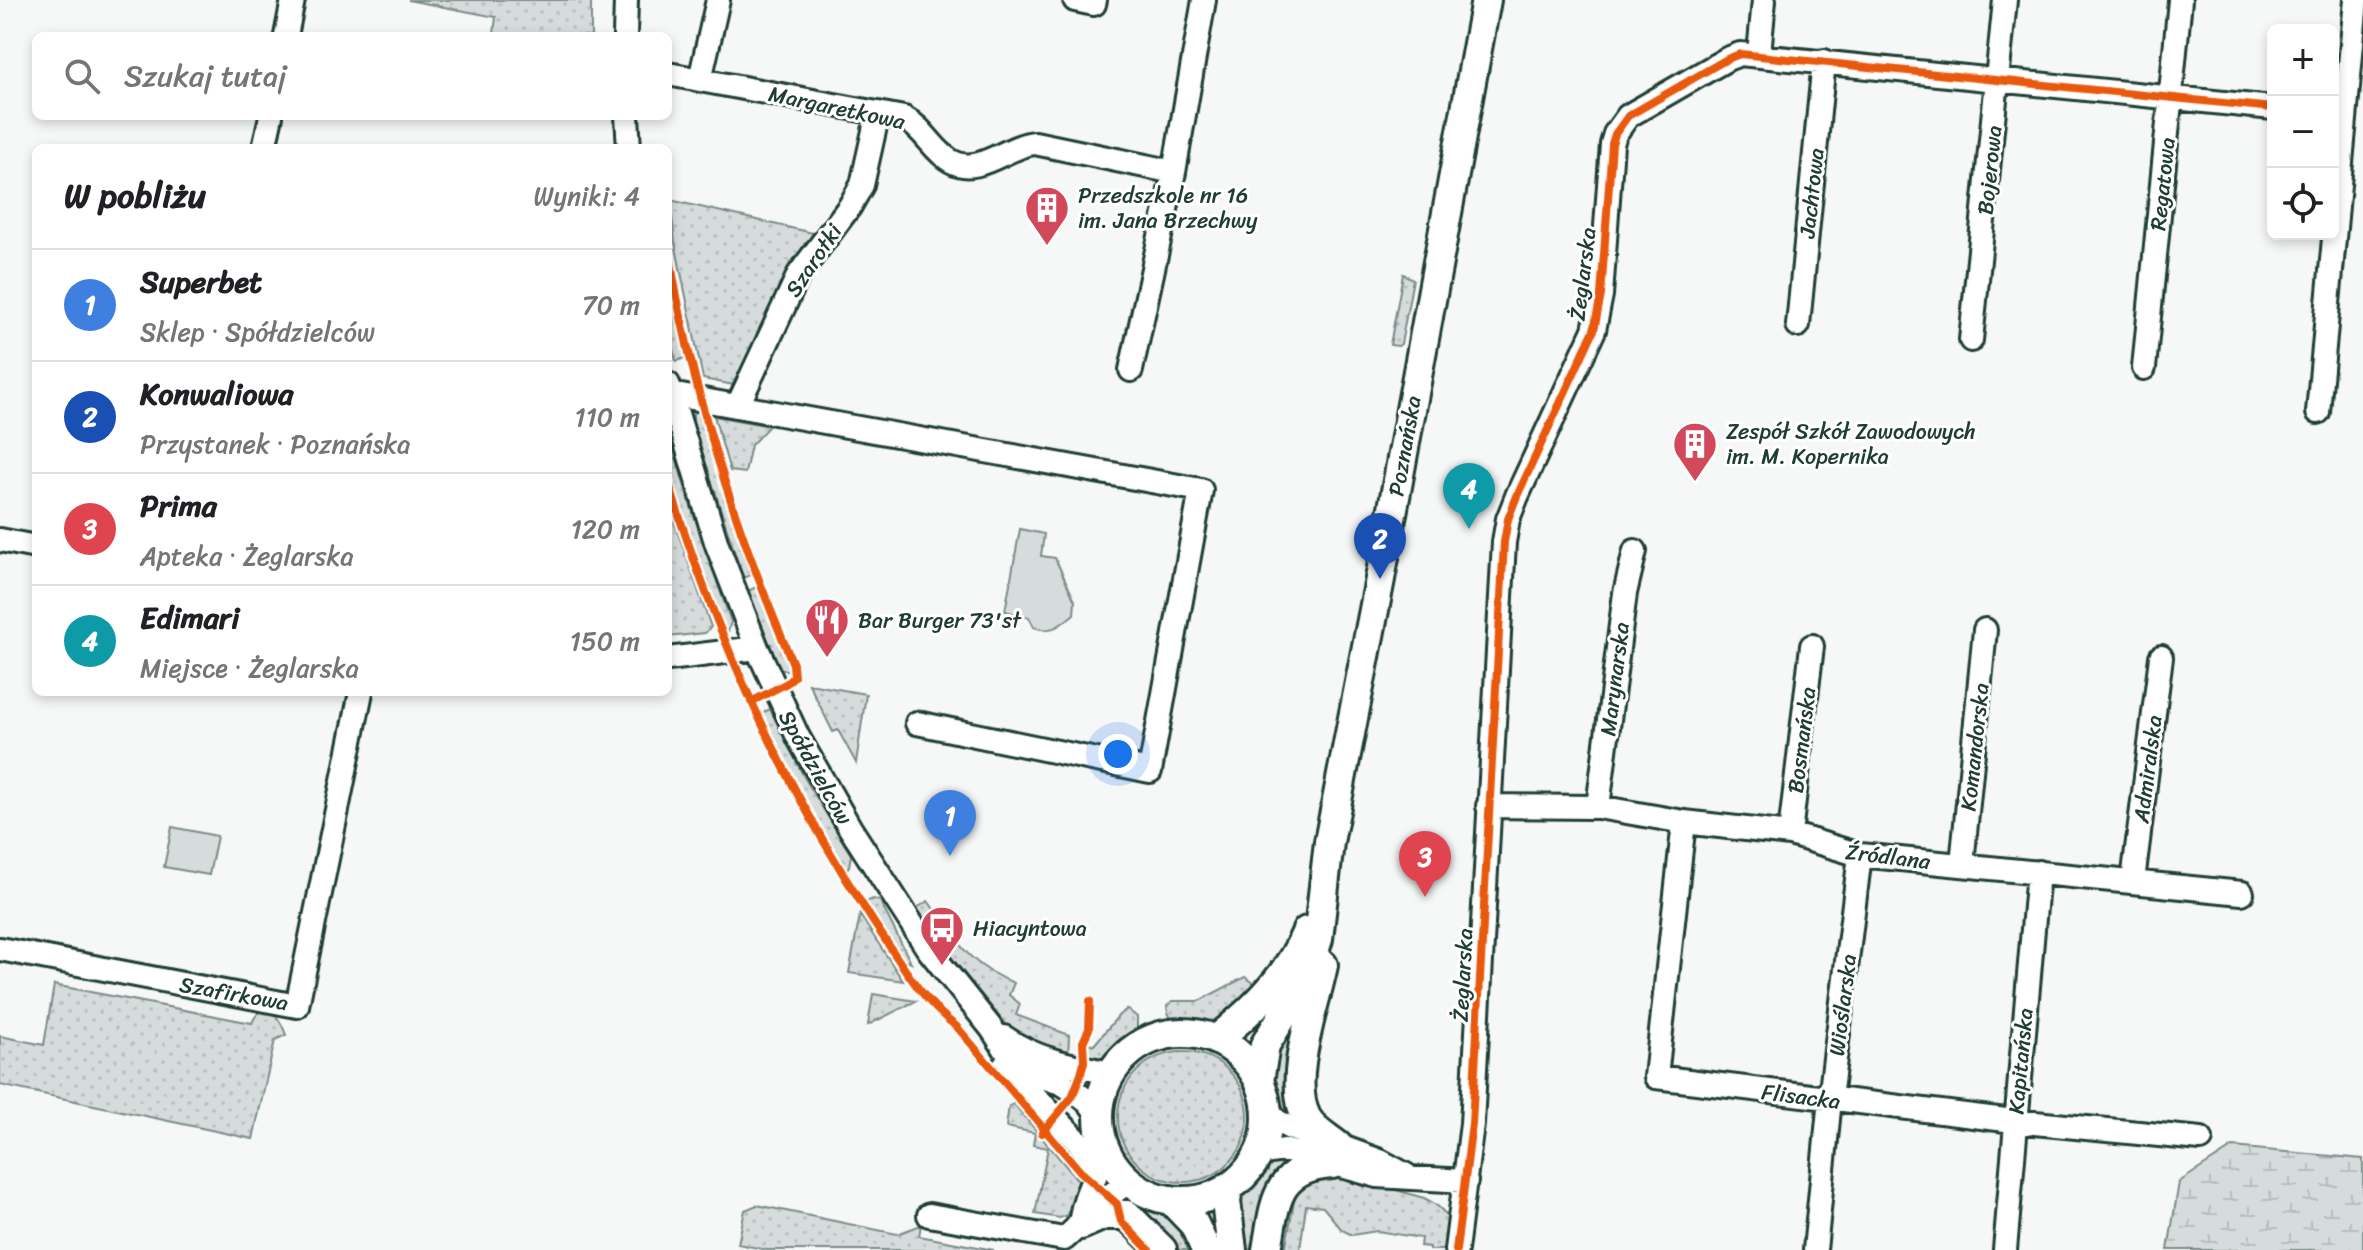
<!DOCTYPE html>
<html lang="pl">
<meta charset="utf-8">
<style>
:root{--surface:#fff;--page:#f2f2f2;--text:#202124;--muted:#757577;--line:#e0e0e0;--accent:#7c3aed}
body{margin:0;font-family:Sriracha,sans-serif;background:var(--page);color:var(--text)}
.controls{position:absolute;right:24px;top:24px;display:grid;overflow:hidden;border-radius:12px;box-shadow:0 4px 12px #0003}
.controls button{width:72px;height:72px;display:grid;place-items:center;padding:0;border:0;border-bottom:2px solid var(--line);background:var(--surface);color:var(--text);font:40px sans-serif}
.you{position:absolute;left:1118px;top:754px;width:28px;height:28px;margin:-20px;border:6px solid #fff;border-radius:50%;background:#1a73e8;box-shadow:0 0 0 12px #1a73e833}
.badge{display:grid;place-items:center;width:52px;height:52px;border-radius:50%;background:var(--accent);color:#fff;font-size:26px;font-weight:700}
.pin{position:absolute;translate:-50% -66px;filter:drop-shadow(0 2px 4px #0008)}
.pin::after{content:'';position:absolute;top:42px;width:28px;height:24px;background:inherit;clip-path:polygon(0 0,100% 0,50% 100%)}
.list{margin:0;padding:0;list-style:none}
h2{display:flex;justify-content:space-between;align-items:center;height:104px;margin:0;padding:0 32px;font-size:34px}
h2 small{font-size:26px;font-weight:400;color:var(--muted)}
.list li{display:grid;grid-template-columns:52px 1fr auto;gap:24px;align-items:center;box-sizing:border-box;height:112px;padding:0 32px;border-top:2px solid var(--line)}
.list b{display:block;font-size:30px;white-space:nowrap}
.list p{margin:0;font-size:26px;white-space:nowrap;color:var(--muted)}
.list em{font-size:26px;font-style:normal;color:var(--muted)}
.icon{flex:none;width:44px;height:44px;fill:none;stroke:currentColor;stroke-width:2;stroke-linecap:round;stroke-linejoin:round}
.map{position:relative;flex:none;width:2363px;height:1250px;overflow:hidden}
.search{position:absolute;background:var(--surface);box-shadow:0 4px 12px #0003;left:32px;top:32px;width:640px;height:88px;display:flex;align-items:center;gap:20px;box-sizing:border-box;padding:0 28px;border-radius:12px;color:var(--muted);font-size:30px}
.panel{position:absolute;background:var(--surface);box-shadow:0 4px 12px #0003;left:32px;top:144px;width:640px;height:552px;border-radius:12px}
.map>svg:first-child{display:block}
.grass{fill:url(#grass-dots);stroke:#7a8c88;stroke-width:2}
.wetland{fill:url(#wetland-marsh);stroke:#7a8c88;stroke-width:2}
.park{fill:#d6dcdb;stroke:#7a8c88;stroke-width:2}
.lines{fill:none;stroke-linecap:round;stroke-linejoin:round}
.minor-casing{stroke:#1f3d34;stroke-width:28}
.major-casing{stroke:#1f3d34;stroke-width:34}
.minor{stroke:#fff;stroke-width:22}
.major{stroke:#fff;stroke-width:28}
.cycleway-casing{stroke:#fff;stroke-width:13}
.cycleway{stroke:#e8590c;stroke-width:8}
.labels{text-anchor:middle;stroke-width:6;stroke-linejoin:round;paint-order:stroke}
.street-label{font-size:22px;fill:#1f3d34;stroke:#fff}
.poi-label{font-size:22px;fill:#1f3d34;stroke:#fff;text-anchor:start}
</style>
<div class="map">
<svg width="2363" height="1250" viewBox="0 0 2363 1250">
<defs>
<pattern id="grass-dots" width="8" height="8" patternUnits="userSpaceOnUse" patternTransform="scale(2)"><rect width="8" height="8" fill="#d6dcdb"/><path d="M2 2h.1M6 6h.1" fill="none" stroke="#b7bebd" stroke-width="1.8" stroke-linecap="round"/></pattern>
<pattern id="wetland-marsh" width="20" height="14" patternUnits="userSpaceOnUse" patternTransform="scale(2)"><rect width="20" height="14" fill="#d6dcdb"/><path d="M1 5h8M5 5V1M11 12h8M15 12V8" fill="none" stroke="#b7bebd"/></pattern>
</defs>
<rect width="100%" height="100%" fill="#f6f7f7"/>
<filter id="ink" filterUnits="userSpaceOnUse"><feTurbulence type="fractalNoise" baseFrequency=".0125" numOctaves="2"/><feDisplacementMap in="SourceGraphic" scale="16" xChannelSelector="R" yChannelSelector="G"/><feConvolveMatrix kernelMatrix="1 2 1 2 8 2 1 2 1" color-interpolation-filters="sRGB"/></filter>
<g filter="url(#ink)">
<path class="grass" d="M408,0H591V36L494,34L496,17Z
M670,200L817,234L739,386L703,379L675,243Z
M668,266L688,357L676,361L668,331Z
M1403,274L1413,279L1401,344L1398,346L1390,345Z
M701,408L754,574L743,578L693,424V414Z
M714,416L769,426L751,445L745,473L730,471Z
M668,431L689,501L731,622L726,638L693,551L668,471Z
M668,505L711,627L705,633L668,637Z
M758,586L791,664V671L780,669L748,591Z
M809,684L866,694L856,763L838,730L833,732Z
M770,709L804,777L851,855L849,866L845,872L794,784L761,717L762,713Z
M873,899L880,901L911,963L900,958L864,903Z
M928,901C955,938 968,966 1014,983L1009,995L1020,1004L1016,1015L1069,1035L1068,1058L1022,1040L1001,1019L955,962L917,908Z
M860,915L903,981L849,973Z
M1245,977L1263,989C1249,998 1235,1012 1220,1019C1203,1027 1168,1032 1167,1006L1173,1001H1199Z
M54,985L252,1023C264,996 280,1017 286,1035L275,1040L253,1139L0,1085V1036L44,1045Z
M873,994L916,1001L868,1025Z
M1299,1003L1296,1124C1290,1119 1283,1113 1278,1106C1257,1074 1286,1031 1299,1003Z
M1127,1009L1137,1017V1037C1124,1051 1105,1060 1087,1062L1086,1042L1094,1045L1119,1015Z
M1118 1117a65 65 0 1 1 130 0a65 65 0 1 1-130 0Z
M1014,1104L1081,1184L1067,1215L1060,1218L1035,1214L1048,1148L1033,1145L1035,1133L1006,1127L1009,1106Z
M1301,1158L1259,1250H1238C1237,1220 1237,1169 1275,1160C1283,1158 1292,1159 1301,1158Z
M1340,1174L1424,1198C1452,1212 1451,1222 1447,1250H1430V1247L1420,1246L1421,1238L1377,1231L1352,1235L1342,1230L1323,1207L1306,1205L1300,1250H1285L1296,1191C1309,1183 1318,1177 1333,1179Z
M1133,1199C1162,1204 1180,1226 1195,1250H1168L1118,1200Z
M757,1205L897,1234L921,1225L919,1236L994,1250H767L738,1244L745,1210Z"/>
<path class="wetland" d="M2233,1147L2363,1159V1250H2168L2179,1182Z"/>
<path class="park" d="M1020,529L1044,534L1041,556L1055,558L1075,601L1074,614C1061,625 1051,634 1034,627L1029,617L1005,611Z
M172,827L217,836L209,875L164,867Z"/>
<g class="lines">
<g class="minor-casing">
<path id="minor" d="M1075,0L1094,4L1095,0
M286,36L293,0
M625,36L626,0
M1759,54L1764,0
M668,74L904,118C925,129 932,150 951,161C979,177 1007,145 1035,143L1174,172
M700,80L718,0
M627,116L629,148
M264,148L271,116
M1798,325L1824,61
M1971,340L2005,0
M2144,368L2180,0
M1131,370L1174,172L1204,0
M668,384L717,545L757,648L798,737L850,828L928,949L992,1029L1011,1058L1036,1075L1061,1083L1077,1093L1089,1102L1099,1116
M670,394L1201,490L1150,771L917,723
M738,405L799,274L850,206L862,185L878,113
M2318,412L2356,0
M0,540L36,547
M668,659L757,648
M1488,806L1598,807L1684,822L1790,834L1860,855L2242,893
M1598,807L1625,593L1635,551
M1684,822L1656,1077L2014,1121L2201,1139
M1790,834L1812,646
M1962,864L1985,630
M2133,881L2161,657
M0,949L297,1006L361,692
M1004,1037C1036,1060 1073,1066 1112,1073
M1005,1065L1077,1140L1084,1149L1095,1177
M1266,1110L1277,1121L1290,1128L1380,1161L1406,1175
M1258,1154L1284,1150L1377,1176L1466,1181
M929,1215L1064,1239C1087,1220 1103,1196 1130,1182
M1081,1220C1083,1193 1100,1172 1104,1146
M1456,1250L1472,1124L1504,542L1508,519L1517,496L1594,330L1601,295L1612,144L1615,134L1628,116L1727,59L1740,54L2273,108
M1815,1250L1830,1099L1860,855
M2005,1250L2038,872"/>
</g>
<g class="major-casing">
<path id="major" d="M1323,965C1315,1006 1287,1078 1306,1117C1313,1130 1327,1137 1338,1146
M1099 1117a84 84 0 1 1 168 0a84 84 0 1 1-168 0Z
M1216,1040C1254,1009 1288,977 1307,931
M1259,1081L1265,1045L1304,981L1318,939L1329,842L1380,579L1486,0
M1228,1187L1226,1201L1232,1250
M1171,1200L1194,1224L1206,1250
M1081,1225L1104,1215H1127L1162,1250
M1267,1250C1275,1203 1275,1168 1332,1164"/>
</g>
<use href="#minor" class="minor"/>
<use href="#major" class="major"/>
<g class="cycleway-casing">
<path id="cycleway" d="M668,247C691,390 736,531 793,664L794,676L787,683L751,702
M668,481C716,638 784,786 874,923C900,961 920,999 957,1027L1080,1171L1117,1204L1121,1221L1149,1250
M1042,1133L1072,1097L1080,1077L1084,1062L1083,1042L1089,1029L1090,1001
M1456,1250L1472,1124L1504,542L1508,519L1517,496L1594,330L1601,295L1612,144L1615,134L1628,116L1727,59L1740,54L2273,108"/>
</g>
<use href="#cycleway" class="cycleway"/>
</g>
</g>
<defs>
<g id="building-pin" transform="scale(2.3)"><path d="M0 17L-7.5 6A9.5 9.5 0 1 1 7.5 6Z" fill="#d1495b" stroke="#fff"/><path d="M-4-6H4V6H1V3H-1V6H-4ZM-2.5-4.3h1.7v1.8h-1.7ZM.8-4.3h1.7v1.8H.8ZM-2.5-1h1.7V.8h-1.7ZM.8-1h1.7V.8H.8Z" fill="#fff"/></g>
<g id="restaurant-pin" transform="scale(2.3)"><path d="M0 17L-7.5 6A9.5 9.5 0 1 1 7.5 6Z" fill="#d1495b" stroke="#fff"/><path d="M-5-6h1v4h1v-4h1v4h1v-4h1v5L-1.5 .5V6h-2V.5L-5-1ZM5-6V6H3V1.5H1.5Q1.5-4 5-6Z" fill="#fff"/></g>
<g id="bus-pin" transform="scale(2.3)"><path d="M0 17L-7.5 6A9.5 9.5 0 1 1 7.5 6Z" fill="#d1495b" stroke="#fff"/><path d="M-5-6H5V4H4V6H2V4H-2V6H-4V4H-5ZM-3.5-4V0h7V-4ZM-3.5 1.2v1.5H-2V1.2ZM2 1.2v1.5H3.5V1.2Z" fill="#fff"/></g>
</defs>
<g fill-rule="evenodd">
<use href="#building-pin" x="1047" y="208"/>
<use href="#building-pin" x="1695" y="444"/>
<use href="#restaurant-pin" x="827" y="620"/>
<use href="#bus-pin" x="942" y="928"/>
</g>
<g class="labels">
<g class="street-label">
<text transform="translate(837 107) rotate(12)" y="8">Margaretkowa</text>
<text transform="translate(1989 170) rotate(-84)" y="8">Bojerowa</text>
<text transform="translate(2162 184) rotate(-84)" y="8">Regatowa</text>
<text transform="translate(1811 193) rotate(-84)" y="8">Jachtowa</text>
<text transform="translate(813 260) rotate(-56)" y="8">Szarotki</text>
<text transform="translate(1582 274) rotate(-83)" y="8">Żeglarska</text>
<text transform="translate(1404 446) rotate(-80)" y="8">Poznańska</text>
<text transform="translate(1614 679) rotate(-83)" y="8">Marynarska</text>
<text transform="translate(1801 740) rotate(-83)" y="8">Bosmańska</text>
<text transform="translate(1974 747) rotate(-84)" y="8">Komandorska</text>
<text transform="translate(816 767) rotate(61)" y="8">Spółdzielców</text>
<text transform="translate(2147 769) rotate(-83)" y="8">Admiralska</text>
<text transform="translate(1888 856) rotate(7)" y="8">Źródlana</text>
<text transform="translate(1462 975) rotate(-87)" y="8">Żeglarska</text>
<text transform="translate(234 993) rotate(10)" y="8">Szafirkowa</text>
<text transform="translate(1842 1005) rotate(-83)" y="8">Wioślarska</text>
<text transform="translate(2020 1061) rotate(-85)" y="8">Kapitańska</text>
<text transform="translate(1801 1096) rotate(7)" y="8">Flisacka</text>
</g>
<g class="poi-label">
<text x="1078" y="203">Przedszkole nr 16<tspan x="1078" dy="25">im. Jana Brzechwy</tspan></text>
<text x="1726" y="439">Zespół Szkół Zawodowych<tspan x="1726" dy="25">im. M. Kopernika</tspan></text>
<text x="858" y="628">Bar Burger 73'st</text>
<text x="973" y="936">Hiacyntowa</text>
</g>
</g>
</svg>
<div class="controls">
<button>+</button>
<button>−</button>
<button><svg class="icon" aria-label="locate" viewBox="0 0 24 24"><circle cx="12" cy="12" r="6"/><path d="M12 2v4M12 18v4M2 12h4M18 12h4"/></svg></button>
</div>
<div class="you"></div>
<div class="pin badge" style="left:950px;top:856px;background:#3f7fe0">1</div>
<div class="pin badge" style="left:1380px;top:579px;background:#1a4fb4">2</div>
<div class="pin badge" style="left:1425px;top:897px;background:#e0444e">3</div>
<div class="pin badge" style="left:1469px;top:529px;background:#0f9aa8">4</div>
<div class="search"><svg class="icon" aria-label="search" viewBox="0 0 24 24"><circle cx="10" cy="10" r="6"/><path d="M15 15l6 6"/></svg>Szukaj tutaj</div>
<section class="panel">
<h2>W pobliżu<small>Wyniki: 4</small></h2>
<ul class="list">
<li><span class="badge" style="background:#3f7fe0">1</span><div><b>Superbet</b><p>Sklep · Spółdzielców</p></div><em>70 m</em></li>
<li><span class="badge" style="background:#1a4fb4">2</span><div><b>Konwaliowa</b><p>Przystanek · Poznańska</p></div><em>110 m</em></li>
<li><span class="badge" style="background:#e0444e">3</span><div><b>Prima</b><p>Apteka · Żeglarska</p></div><em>120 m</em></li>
<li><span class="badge" style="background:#0f9aa8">4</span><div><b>Edimari</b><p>Miejsce · Żeglarska</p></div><em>150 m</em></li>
</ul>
</section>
</div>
